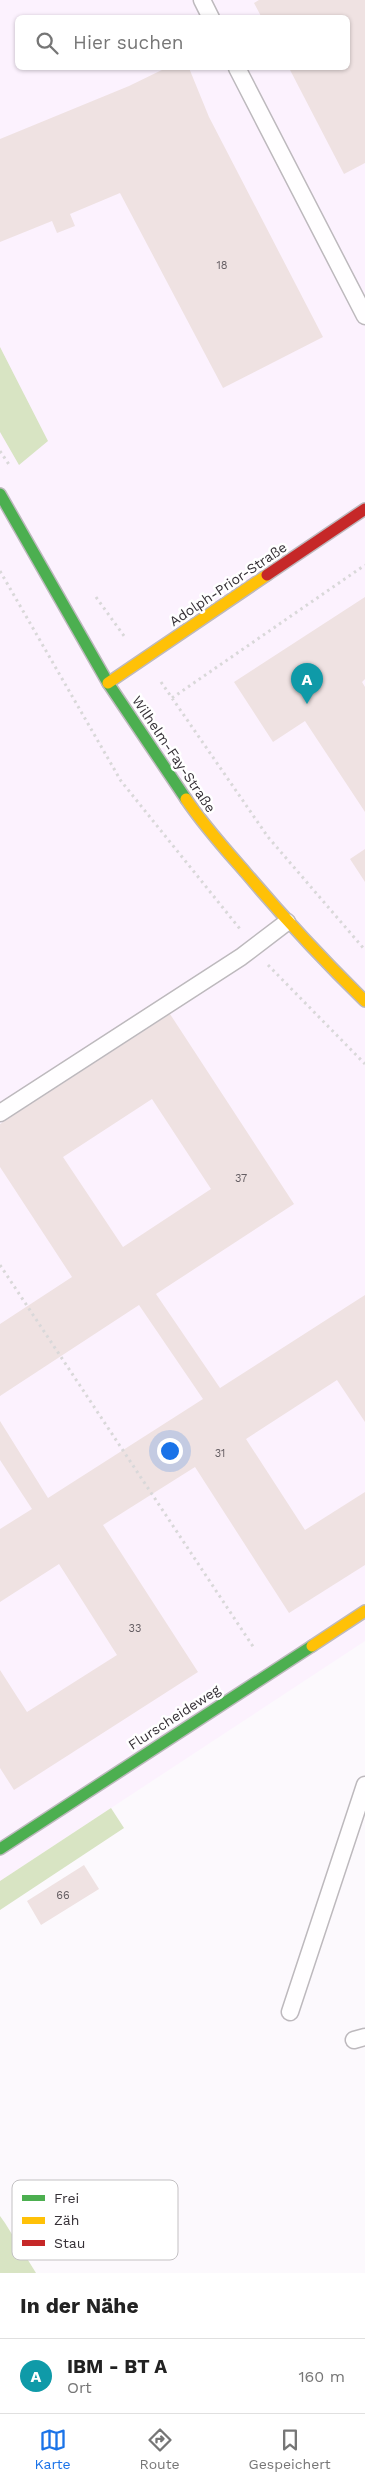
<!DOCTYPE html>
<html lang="de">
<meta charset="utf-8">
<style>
:root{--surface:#fff;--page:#f2f2f2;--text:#222;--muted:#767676;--line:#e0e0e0;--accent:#1a73e8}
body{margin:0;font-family:"Work Sans",sans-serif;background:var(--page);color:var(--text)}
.you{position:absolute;left:169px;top:1450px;width:18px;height:18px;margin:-12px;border:4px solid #fff;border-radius:50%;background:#1a73e8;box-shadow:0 0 0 8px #1a73e833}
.badge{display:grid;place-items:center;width:32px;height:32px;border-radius:50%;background:var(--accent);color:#fff;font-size:16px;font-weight:700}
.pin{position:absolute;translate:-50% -41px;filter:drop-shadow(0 1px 2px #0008)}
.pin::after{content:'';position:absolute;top:26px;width:18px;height:15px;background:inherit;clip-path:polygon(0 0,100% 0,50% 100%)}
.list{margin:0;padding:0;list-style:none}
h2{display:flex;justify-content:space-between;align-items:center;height:65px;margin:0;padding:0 20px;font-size:21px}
h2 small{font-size:16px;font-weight:400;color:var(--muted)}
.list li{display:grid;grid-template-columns:32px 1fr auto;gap:15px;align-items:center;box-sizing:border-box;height:75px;padding:0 20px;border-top:1px solid var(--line)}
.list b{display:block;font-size:19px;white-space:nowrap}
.list p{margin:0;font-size:16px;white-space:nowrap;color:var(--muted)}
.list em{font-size:16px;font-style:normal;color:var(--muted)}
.icon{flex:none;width:28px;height:28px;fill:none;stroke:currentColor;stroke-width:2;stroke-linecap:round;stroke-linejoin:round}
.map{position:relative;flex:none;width:365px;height:2273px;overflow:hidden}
.search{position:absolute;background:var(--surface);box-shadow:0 1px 4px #0004;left:15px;right:15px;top:15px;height:55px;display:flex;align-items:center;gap:12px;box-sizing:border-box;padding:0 18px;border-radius:8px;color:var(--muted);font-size:19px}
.sheet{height:140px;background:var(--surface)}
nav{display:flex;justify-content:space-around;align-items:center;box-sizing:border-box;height:70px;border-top:1px solid var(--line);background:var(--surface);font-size:14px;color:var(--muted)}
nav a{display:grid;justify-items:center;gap:2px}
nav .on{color:var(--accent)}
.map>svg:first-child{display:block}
.built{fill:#fcf2fe;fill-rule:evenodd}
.green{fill:#d8e4c3}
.building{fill:#efe2e2;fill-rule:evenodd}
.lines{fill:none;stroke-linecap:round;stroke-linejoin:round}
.lane-casing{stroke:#bdb9bd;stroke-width:19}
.fast-casing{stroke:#bdb9bd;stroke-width:14}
.slow-casing{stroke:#bdb9bd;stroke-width:14}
.jam-casing{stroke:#bdb9bd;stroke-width:14}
.path{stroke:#d9d8d9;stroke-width:3;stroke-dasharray:2.5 4;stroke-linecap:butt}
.lane{stroke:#fffeff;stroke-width:16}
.fast{stroke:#4caf50;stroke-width:11}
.slow{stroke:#ffc107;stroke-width:11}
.jam{stroke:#c62828;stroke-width:11}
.labels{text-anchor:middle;stroke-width:5;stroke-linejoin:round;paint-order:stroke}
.number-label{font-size:11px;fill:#645d62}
.street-label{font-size:14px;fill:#363137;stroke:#fff}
.key{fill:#fff;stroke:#c3c1c3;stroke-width:1}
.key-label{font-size:14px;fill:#363137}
</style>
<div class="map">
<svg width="365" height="2273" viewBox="0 0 365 2273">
<rect width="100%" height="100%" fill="#fcf9fd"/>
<path class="built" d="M0,0H365V1641L0,1881ZM18,18H348V68H18Z"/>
<path class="green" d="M0,347L48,441L19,465L0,432Z
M111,1808L124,1828L0,1910V1881Z
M0,2216L5,2223L36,2273H0Z"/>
<path class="building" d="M259,0H365V163L344,174L289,68H348V18H262L254,3Z
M166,68H189L209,117L323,337L223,388L120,193L70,214L75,226L57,233L52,221L0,242V139L129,86Z
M365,597V679L362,682L365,687V812L305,721L273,742L234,682Z
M365,849V882L350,859Z
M170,1014L294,1204L156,1294L220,1388L365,1295V1422L337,1380L246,1439L305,1530L365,1492V1565L289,1613L195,1467L103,1525L198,1672L14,1790L0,1768V1670L27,1712L117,1655L59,1564L0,1602V1529L32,1509L0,1460V1421L48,1498L203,1399L139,1305L0,1396V1324L72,1277L0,1167V1124ZM152,1099L211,1189L123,1247L63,1157Z
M84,1865L99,1889L41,1925L27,1901Z"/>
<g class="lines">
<g class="lane-casing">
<path id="lane" d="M202,0L211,18
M237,68L365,316
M0,1113L241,957L287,922
M290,2012L365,1785
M354,2040L365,2037"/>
</g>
<g class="fast-casing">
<path id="fast" d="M0,494L108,683L186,799
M0,1849L312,1646"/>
</g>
<g class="slow-casing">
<path id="slow" d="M108,683L267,575
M186,799C204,826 225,849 246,873C284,918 323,960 365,1001
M312,1646L365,1611"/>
</g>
<g class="jam-casing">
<path id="jam" d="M267,575L365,509"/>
</g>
<path class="path" d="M0,451L10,466
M0,571L121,781L240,929
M96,597L124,636
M161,682L268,837L365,950
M172,698L365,565
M268,965L365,1064
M0,1265L254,1648"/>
<use href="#lane" class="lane"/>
<use href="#fast" class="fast"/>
<use href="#slow" class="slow"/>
<use href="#jam" class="jam"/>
</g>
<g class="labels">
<g class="number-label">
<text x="222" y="269">18</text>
<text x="241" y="1182">37</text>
<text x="220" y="1457">31</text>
<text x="135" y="1632">33</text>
<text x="63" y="1899">66</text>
</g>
<g class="street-label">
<text transform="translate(228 584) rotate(-34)" y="5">Adolph-Prior-Straße</text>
<text transform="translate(174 754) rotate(56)" y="5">Wilhelm-Fay-Straße</text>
<text transform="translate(174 1717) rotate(-33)" y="5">Flurscheideweg</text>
</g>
</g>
<rect x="12" y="2180" width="166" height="80" rx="8" class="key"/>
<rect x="22" y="2195" width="23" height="6" fill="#4caf50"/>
<rect x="22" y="2217" width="23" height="7" fill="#ffc107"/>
<rect x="22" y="2240" width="23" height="6" fill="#c62828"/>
<g class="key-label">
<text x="54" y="2203">Frei</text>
<text x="54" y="2225">Zäh</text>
<text x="54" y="2248">Stau</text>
</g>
</svg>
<div class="you"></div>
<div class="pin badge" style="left:307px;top:704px;background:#0f9aa8">A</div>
<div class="search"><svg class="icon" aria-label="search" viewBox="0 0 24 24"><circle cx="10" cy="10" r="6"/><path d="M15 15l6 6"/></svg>Hier suchen</div>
</div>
<section class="sheet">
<h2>In der Nähe<small></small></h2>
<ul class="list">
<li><span class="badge" style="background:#0f9aa8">A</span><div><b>IBM - BT A</b><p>Ort</p></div><em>160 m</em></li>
</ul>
</section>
<nav>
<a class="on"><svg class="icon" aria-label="map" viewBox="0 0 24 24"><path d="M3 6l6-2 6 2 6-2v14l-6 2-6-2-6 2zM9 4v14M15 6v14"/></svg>Karte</a>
<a><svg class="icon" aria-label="directions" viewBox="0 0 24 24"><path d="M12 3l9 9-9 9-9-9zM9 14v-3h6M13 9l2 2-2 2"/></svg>Route</a>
<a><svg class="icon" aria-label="saved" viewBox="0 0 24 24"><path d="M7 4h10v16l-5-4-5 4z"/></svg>Gespeichert</a>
</nav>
